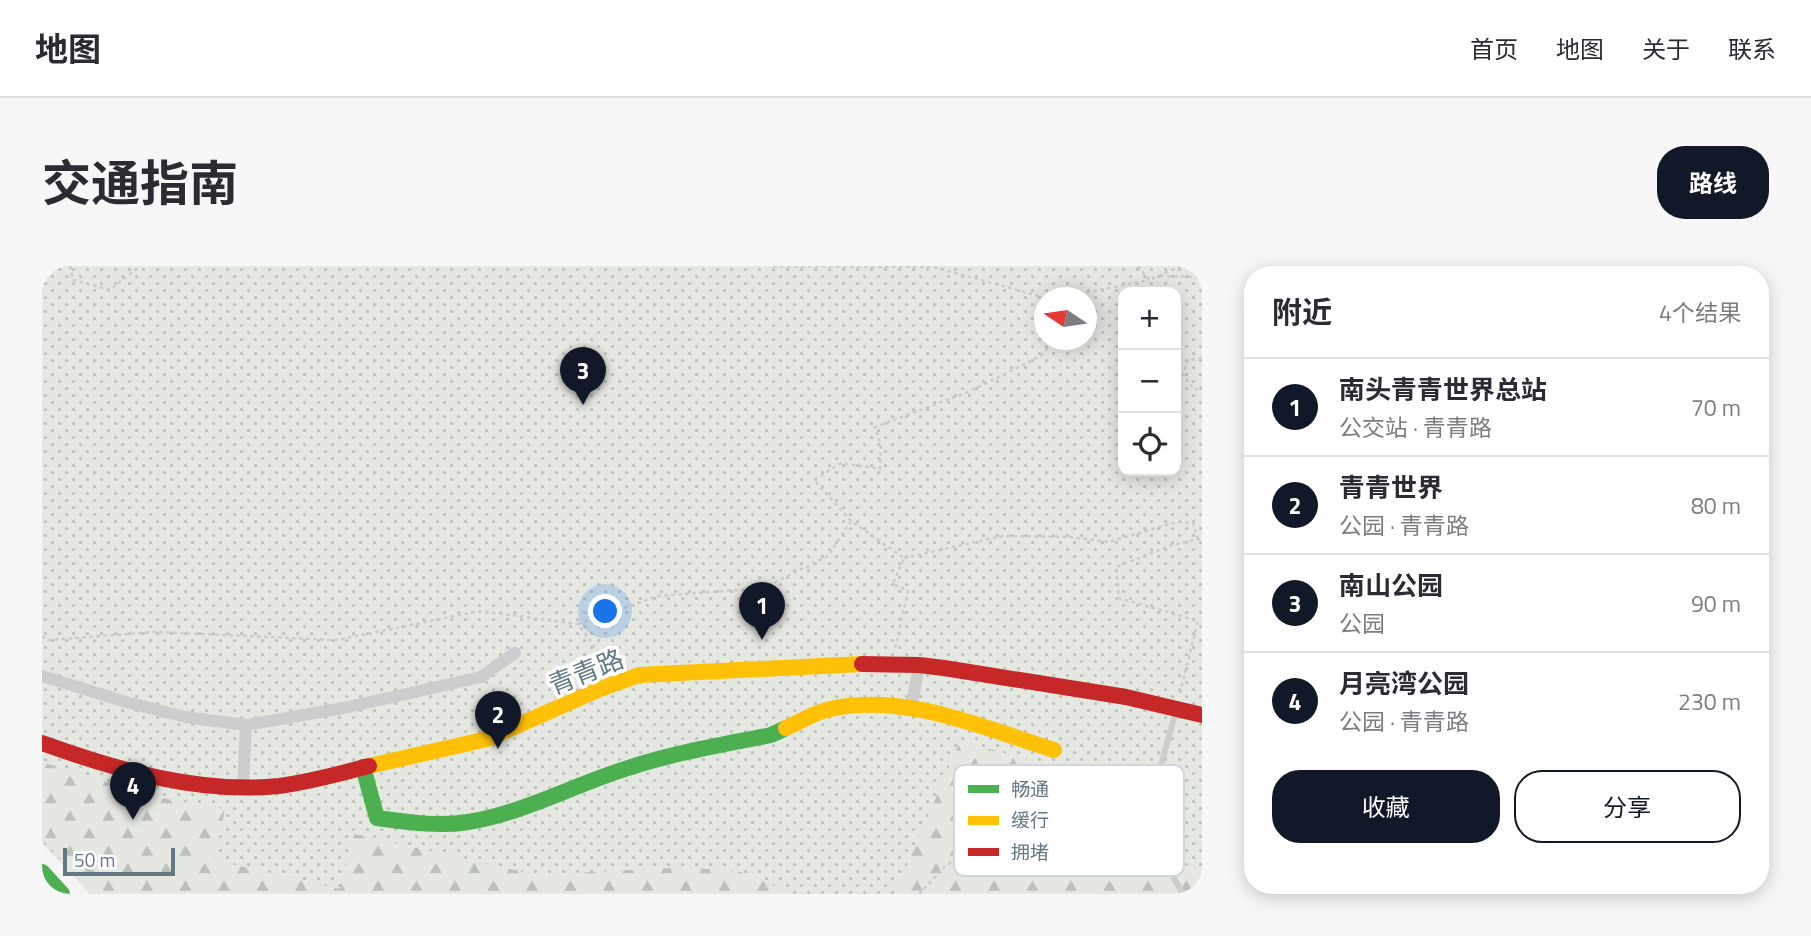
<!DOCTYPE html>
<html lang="zh">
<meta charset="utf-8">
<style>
:root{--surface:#fff;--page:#f7f7f7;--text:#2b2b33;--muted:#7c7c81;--line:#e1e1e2;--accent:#111827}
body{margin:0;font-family:"Titillium Web","Noto Sans SC",sans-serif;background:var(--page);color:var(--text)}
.controls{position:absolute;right:21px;top:21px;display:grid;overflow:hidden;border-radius:14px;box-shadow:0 4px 18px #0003}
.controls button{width:63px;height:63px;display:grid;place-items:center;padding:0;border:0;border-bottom:2px solid var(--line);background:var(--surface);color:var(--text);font:35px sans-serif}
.compass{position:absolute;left:992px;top:21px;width:63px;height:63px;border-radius:50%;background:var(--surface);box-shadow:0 4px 18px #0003;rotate:283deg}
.scale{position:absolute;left:21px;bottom:18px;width:112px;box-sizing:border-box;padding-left:7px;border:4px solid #627885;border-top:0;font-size:19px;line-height:24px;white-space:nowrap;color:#627885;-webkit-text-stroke:5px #fff;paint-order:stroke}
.you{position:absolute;left:564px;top:346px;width:24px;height:24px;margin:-18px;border:5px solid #fff;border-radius:50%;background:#1a73e8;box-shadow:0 0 0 10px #1a73e833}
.badge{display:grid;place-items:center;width:46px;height:46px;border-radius:50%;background:var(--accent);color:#fff;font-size:23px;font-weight:700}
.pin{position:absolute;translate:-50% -58px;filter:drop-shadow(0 2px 4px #0008)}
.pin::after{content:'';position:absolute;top:37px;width:24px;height:21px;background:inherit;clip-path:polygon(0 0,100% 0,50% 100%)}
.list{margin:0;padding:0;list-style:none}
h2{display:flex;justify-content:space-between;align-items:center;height:91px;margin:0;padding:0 28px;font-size:30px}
h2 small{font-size:23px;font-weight:400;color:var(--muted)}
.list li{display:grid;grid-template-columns:46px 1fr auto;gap:21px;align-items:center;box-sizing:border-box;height:98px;padding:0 28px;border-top:2px solid var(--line)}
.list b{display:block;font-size:26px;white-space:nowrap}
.list p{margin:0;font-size:23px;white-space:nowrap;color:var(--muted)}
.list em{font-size:23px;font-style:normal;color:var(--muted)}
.actions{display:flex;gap:14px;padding:21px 28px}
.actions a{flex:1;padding:16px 0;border:2px solid var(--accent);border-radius:28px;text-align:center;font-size:24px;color:var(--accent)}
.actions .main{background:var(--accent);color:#fff}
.icon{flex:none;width:38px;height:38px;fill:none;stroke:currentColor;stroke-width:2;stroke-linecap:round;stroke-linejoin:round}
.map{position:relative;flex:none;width:1160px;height:628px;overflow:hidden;border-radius:28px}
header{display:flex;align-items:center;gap:42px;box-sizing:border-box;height:98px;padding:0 35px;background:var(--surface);border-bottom:2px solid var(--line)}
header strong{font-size:33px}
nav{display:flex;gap:38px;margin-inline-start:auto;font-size:24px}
.intro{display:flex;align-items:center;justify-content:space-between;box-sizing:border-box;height:168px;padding:0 42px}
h1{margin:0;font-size:49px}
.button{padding:18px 32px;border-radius:28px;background:var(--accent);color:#fff;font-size:24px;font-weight:700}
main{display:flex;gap:42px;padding:0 42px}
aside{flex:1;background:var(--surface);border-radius:28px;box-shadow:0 4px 18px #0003}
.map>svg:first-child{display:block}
.grass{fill:url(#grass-dots);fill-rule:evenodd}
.forest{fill:url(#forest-firs)}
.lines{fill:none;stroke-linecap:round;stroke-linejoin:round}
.path{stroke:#cacbcc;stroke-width:2.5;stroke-dasharray:3.5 3.5;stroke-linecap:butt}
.lane{stroke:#cccece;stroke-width:6}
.street{stroke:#cccece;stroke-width:12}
.fast{stroke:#4caf50;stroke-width:16}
.slow{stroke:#ffc107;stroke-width:16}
.jam{stroke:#c62828;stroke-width:16}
.labels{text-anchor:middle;stroke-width:7;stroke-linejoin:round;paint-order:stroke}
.street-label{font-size:26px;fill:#627885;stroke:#fff}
.key{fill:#fff;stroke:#d0d6da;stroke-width:2}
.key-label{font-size:19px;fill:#627885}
</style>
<header>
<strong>地图</strong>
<nav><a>首页</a><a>地图</a><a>关于</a><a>联系</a></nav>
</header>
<div class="intro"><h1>交通指南</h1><a class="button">路线</a></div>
<main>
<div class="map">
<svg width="1160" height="628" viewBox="0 0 1160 628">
<defs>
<pattern id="grass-dots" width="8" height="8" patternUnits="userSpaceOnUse" patternTransform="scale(1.75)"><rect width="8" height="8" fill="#e4e8e1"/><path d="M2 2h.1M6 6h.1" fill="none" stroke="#bcc1bc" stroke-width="1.8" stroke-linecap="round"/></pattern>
<pattern id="forest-firs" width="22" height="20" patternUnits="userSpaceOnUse" patternTransform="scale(1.75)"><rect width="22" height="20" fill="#e4e8e1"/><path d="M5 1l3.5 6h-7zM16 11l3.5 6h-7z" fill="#bcc1bc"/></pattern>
</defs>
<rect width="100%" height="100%" fill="#f5f5f3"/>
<path class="grass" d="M0,0H1160V628H48L0,577ZM1081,26H1134V205H1081ZM1002,32H1044V74H1002Z"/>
<path class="forest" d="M918,475L993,495L979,556L1158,603L1160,628H853Z
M0,496L108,530L183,543L172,594L298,623L312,568L495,609L644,601L699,606L752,628H51L0,573Z"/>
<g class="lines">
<path class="path" d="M28,0L31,14L68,24L98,0
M731,0L892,1L1004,32
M1096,0L1107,14L1139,0
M1118,10L1160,11
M1017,32L1107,14
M1160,92L1146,94L1141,108L1152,124L1160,121
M809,255L772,214L799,197L838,203L839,179L833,161L926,126L999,90L1012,74
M862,292L961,270L1027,271L1067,276L1135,256L1151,257L1156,273
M536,358L616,330L721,322L786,290L809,255L862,292L851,318L866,325L853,382
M0,370L5,374L114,366L295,374L438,345L536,358L570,404
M1138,427L1156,355L1077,332L1074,301L1130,279L1156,273L1160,275
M877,628L901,602L948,567L973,561L1026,577L1073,608L1119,609"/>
<path class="lane" d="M1134,445L1104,553L1109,573L1141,628"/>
<path class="street" d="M0,410L84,436L143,451L204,459L302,442L439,411L473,387
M869,443L877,399
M201,520L204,459"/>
<path class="fast" d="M321,501L335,552C365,556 396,561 426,556C481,547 530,520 583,503C630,487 680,479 729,469L744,462
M0,606L20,628"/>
<path class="slow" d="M744,462C758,456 773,446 788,443C862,426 942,462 1012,484
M327,500L445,473L558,423L597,409L820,398"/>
<path class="jam" d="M820,398L877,399L902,402L1084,431L1160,449
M0,477C75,504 156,528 237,520C268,516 297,508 327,500"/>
</g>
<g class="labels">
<g class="street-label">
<text transform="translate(544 406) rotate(-22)" y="9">青青路</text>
</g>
</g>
<rect x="912" y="499" width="230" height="111" rx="10" class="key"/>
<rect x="926" y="519" width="31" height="8" fill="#4caf50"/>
<rect x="926" y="550" width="31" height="9" fill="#ffc107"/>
<rect x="926" y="582" width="31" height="8" fill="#c62828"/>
<g class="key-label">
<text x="969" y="530">畅通</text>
<text x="969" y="561">缓行</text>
<text x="969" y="593">拥堵</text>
</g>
</svg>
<div class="controls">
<button>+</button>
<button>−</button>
<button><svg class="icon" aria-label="locate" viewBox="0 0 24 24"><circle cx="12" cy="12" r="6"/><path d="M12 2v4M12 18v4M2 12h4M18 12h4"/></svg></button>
</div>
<svg class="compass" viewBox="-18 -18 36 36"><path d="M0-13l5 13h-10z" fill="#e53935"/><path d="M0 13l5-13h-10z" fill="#7c7c81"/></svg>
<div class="scale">50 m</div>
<div class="you"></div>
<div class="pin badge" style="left:720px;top:374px">1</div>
<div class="pin badge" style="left:456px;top:483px">2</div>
<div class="pin badge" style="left:541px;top:139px">3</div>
<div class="pin badge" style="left:91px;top:554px">4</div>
</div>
<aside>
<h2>附近<small>4个结果</small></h2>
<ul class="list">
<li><span class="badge">1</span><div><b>南头青青世界总站</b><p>公交站 · 青青路</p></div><em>70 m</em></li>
<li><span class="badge">2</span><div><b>青青世界</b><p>公园 · 青青路</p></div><em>80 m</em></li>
<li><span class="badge">3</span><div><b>南山公园</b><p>公园</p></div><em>90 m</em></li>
<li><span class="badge">4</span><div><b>月亮湾公园</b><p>公园 · 青青路</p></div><em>230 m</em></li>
</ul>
<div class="actions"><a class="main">收藏</a><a>分享</a></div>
</aside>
</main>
